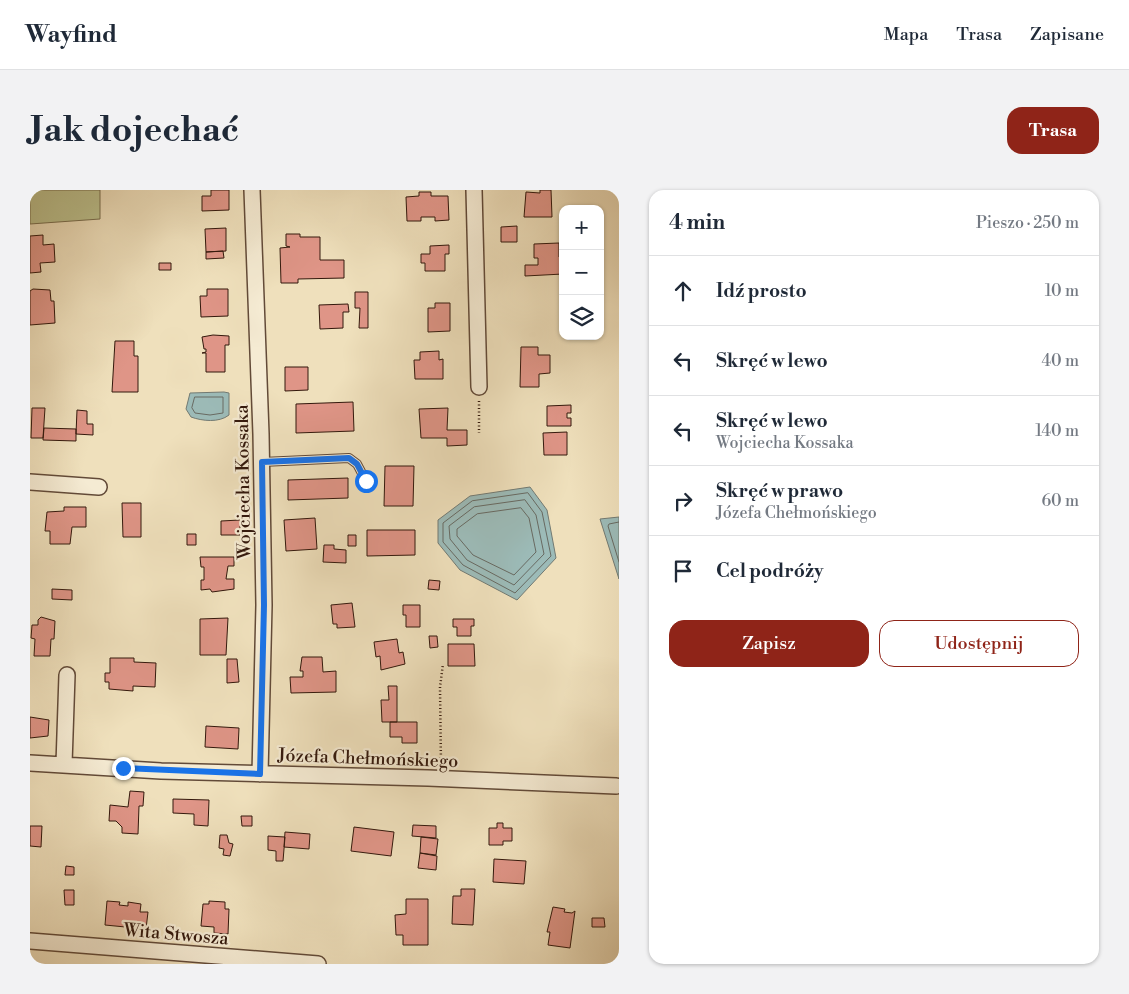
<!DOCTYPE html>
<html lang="pl">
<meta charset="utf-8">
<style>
:root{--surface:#fff;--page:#f2f2f3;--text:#1f2937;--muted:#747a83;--line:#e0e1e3;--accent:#8f2418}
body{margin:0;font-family:"Libre Bodoni",serif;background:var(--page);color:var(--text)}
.controls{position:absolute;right:15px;top:15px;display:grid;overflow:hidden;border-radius:10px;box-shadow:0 1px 4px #0004}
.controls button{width:45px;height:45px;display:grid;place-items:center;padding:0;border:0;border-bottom:1px solid var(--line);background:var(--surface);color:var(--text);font:25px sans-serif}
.stop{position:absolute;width:15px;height:15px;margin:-11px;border:4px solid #1a73e8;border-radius:50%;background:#fff}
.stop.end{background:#1a73e8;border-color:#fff;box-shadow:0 1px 5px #0008}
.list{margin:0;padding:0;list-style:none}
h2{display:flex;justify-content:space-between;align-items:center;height:65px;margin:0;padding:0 20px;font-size:21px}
h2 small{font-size:16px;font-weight:400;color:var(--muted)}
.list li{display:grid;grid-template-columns:32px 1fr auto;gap:15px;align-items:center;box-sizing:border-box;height:70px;padding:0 20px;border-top:1px solid var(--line)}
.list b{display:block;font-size:19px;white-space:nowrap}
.list p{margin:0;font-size:16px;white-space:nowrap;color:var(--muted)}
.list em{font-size:16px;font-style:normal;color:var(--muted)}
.actions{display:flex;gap:10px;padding:15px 20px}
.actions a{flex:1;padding:11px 0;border:1px solid var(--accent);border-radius:15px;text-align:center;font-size:18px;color:var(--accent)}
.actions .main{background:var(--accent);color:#fff}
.icon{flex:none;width:28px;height:28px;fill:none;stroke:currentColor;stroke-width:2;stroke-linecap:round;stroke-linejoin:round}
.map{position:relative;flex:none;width:589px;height:774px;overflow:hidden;border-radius:15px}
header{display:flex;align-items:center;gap:30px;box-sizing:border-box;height:70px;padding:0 25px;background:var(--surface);border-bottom:1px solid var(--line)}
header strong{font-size:24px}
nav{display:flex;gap:28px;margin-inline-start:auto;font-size:18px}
.intro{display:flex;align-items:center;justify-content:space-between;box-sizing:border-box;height:120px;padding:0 30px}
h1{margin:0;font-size:35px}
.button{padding:12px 22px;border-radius:15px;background:var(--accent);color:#fff;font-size:18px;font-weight:700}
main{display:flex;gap:30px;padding:0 30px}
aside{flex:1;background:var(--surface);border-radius:15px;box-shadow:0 1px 4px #0004}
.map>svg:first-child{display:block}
.green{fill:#bcc18e;stroke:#786c4d}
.water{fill:#9cbbb8;stroke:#727a73}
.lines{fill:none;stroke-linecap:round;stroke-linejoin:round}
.shore{stroke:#686a62;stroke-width:1}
.building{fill:#df9587;stroke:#33180c}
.lane-casing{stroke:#624a38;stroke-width:10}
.street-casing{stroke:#624a38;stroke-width:18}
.path{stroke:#33180c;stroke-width:2.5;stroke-dasharray:1 2.5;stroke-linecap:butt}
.lane{stroke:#f5ebd3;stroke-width:8}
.street{stroke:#f5ebd3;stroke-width:15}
.route{stroke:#1a73e8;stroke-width:6}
.labels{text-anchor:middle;stroke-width:4.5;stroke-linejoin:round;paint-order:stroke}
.street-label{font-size:18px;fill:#33180c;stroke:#f5ebd3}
</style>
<header>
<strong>Wayfind</strong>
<nav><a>Mapa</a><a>Trasa</a><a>Zapisane</a></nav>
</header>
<div class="intro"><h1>Jak dojechać</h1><a class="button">Trasa</a></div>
<main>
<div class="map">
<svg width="589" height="774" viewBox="0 0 589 774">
<rect width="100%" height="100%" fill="#efe0bc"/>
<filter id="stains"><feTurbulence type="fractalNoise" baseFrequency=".004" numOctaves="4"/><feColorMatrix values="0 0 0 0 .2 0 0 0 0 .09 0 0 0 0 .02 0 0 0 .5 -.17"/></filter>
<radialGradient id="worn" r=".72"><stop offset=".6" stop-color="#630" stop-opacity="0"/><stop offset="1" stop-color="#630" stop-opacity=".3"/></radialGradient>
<path class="green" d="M0,0H70V29L0,34Z"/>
<path class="water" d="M194,202L199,203V225C189,233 172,231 161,227L156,219L160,203Z
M500,297L517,320L526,368L487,410L430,380L408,353V330L440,306Z
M589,327V389L570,329Z"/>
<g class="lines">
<path class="shore" d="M165,207H193V223L180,225L165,223L162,218Z
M498,303L512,322L521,366L485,403L433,375L413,352V333L442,311Z
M495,310L506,325L514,364L484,395L437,370L420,349L419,336L444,317Z
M491,318L499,328L506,362L484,385L443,365L427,346V339L447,324Z
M589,332L579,334L578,336L589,372"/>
</g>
<path class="building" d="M181,0H199V20L172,21V6H181Z
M510,0H521L522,27H494L496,2L510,3Z
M389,2H401V6H418L419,30L405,31V27H391V31H377L376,7L389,6Z
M487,36V52H471V37Z
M196,38V61L176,62L175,39Z
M256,44H270V47H290V70H314V88L268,89V93H251L250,58L260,57L256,56Z
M13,45V55L24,54L25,72L10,73L11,82L0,83V46Z
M529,53V67H533V84L495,86V75H508V68H504V54Z
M419,55V64H415V81H395V73H391V64H400V56Z
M193,61L194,68L176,69V62Z
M129,73H141V80H129Z
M3,99L20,100L21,111H24L25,133L0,135V101Z
M177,99H198V126L171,127L170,106H177Z
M325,102H338V138H329L330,118H325Z
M405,113H420V141L398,142V118H405Z
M318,114L319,122H313V138L290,139L289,115Z
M183,145L199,146V155H195V182H176V163H172L176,162V159H174L172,147Z
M85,151H104V166H108V202H82Z
M491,157H508V165H520V183L509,184V197H490Z
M409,161V170L413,169V189H385L384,170H390V162Z
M255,177H278V200L255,201Z
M323,212L324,241L266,243V214Z
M541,215V223H537V228H541V236H517V216Z
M2,218H15L13,248H1Z
M418,218L417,240H437V255L417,256V248H391L389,219Z
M47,220L57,221V234H63V245L46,244Z
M14,238L46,239V251L13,250Z
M537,242V265H514L513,243Z
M355,276H384L383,316H354Z
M318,288V308L258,310V290Z
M92,313H111V347H93Z
M34,317H56V337H42L40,354H20V341H15L17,322L34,321Z
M285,328L287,359L256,361L254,330Z
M210,330H213V336H210V345H191V331Z
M337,340H385V365L337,366Z
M157,344H166V355H157Z
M318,345H326V356H318Z
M294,355H304V359L316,360V373L293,372Z
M170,367H204V376H198L196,389H204V399L182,402L180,399L171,400V390H174V377H171Z
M399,390L410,391L409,400L398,399Z
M22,399L42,400V410L22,409Z
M322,413L325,437L307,438V434H303L301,415Z
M373,415H390V437H376V425H373Z
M11,427L25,431L24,449H21L20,466H4L5,449L1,448L2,435H8V430Z
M198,428L196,465H170V429Z
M423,429H444V436H441V446H427V437H423Z
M399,446H407L408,457L400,458Z
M367,449L369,463L373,462L375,474L351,480L350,466L346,467L344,452Z
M418,454H444L445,476H418Z
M272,467H292L293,482L306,481V502L261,503L260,487H273V481H270Z
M80,468H104V472L126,473L125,497L103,496V501L79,499V492H75V483H80Z
M197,469H207L209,492L197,493Z
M358,496H367V532H352L351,510H359Z
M0,527L19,530L18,546L0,548Z
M360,532H387V553H372V547H360Z
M176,536L209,538L208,559L175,557Z
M100,601L114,602L113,616H109L108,644L92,643V637L86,631H79L80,615L98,617Z
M143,609L179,610L178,636L164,635V624L143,623Z
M211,626H222V636H212Z
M467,633H473V638H482V651H473V655H459V638H467Z
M383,635L406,636V648L382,646Z
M0,636H12L11,657L0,656Z
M324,637L364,642L361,666L321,661Z
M255,642L280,644L279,659L254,657Z
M190,645H197L199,653L203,654L200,666L193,665L194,659L189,658Z
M238,646L255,647L253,671H246V661L238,660Z
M391,647L408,649L406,665L390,663Z
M390,663L407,666L406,680L388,678Z
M464,669L496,671L494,694L463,692Z
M36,676L44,677V685H35Z
M431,699H445L443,735L422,734L423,706H431Z
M34,700H44V715H35Z
M376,709H398V755H373V745H366L365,725L376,724Z
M77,711L90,712L89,715L98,716V712L111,714L110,722H118L116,739L75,735Z
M179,711L195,712V719H199L198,744L184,743V737L171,736L173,714H179Z
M523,717L535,719L534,722L542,723L545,721L540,758L518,755L520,742H517Z
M562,728H574L575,737H562Z"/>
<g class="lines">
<g class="lane-casing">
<path id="lane" d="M232,272L319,268L327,274L336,291"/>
</g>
<g class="street-casing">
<path id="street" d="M222,0L231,244L234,415L230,584
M444,0L449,197
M0,292L69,297
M0,573L131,581L398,588L586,596
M34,574L37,485
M0,751L288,774"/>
</g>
<path class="path" d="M449,211V243
M411,575L410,497L413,474"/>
<use href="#lane" class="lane"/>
<use href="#street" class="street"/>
</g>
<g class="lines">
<path class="route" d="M93,578L230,584L234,415L232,272L319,268L327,274L336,291"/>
</g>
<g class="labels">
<g class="street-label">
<text transform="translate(213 292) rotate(-91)" y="6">Wojciecha Kossaka</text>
<text transform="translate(338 568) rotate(2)" y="6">Józefa Chełmońskiego</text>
<text transform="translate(146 744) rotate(5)" y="6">Wita Stwosza</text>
</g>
</g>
<rect width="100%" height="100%" filter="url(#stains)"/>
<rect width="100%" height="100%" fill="url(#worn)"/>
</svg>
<div class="controls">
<button>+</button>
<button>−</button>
<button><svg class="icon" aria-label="layers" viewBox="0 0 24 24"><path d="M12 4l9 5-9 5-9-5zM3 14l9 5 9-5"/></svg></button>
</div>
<div class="stop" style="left:336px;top:291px"></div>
<div class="stop end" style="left:93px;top:578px"></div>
</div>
<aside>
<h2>4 min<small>Pieszo · 250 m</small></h2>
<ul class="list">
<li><svg class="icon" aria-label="ahead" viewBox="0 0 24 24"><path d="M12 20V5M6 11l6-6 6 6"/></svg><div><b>Idź prosto</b></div><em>10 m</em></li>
<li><svg class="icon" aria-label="left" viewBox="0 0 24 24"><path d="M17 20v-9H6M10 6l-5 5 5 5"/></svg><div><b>Skręć w lewo</b></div><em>40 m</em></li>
<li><svg class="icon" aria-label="left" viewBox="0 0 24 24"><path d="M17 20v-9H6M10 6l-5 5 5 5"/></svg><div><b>Skręć w lewo</b><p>Wojciecha Kossaka</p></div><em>140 m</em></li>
<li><svg class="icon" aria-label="right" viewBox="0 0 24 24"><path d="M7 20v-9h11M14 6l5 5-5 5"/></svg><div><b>Skręć w prawo</b><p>Józefa Chełmońskiego</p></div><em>60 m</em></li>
<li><svg class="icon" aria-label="arrive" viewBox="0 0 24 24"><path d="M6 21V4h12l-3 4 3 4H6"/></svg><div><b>Cel podróży</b></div></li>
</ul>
<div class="actions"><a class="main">Zapisz</a><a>Udostępnij</a></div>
</aside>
</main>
